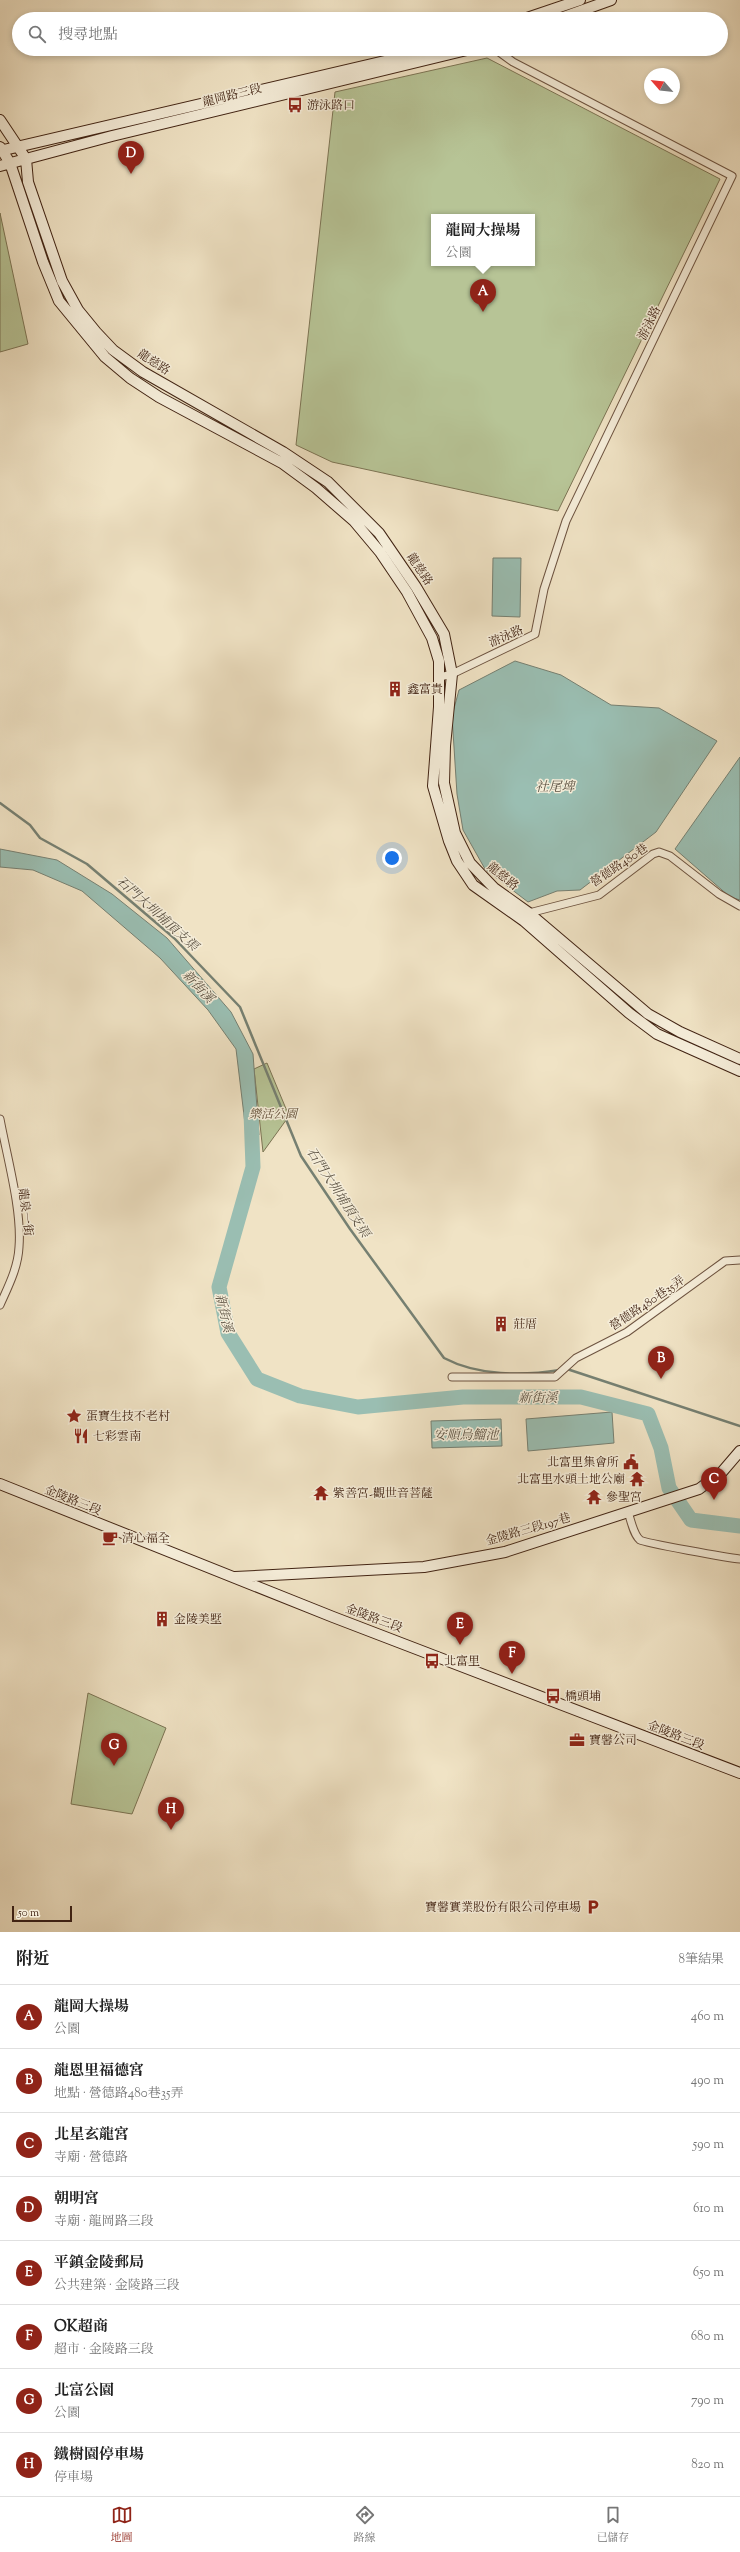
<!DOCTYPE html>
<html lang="zh-TW">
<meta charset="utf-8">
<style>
:root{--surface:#fff;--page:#f6f6f6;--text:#222;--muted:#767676;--line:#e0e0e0;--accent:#8f2418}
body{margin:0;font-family:"Sorts Mill Goudy","Noto Serif TC",serif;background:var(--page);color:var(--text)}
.compass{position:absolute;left:644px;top:68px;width:36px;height:36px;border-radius:50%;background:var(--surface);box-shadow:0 2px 6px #0003;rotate:298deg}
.scale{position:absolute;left:12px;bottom:10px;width:60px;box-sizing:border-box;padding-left:4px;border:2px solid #412313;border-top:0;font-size:11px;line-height:14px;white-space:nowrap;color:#412313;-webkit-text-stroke:3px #f5edd9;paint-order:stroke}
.you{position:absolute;left:392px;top:858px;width:14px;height:14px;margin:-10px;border:3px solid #fff;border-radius:50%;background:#1a73e8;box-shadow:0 0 0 6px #1a73e833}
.badge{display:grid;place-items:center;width:26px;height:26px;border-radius:50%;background:var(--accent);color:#fff;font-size:13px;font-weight:700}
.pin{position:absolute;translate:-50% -33px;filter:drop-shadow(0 1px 2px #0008)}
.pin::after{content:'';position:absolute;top:21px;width:14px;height:12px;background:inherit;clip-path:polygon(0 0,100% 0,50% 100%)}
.popup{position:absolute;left:431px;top:214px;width:104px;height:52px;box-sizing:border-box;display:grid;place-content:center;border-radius:0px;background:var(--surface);filter:drop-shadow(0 1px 3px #0005);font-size:13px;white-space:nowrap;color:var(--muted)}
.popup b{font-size:15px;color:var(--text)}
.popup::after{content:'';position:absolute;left:50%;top:100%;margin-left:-8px;border:8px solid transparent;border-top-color:var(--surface)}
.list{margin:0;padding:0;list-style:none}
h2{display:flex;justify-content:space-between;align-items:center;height:52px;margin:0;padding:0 16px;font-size:17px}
h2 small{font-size:13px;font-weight:400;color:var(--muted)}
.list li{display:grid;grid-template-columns:26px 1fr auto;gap:12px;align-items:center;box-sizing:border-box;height:64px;padding:0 16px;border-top:1px solid var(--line)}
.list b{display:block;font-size:15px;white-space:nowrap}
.list p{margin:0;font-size:13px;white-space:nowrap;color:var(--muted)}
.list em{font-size:13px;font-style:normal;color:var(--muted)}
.icon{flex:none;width:22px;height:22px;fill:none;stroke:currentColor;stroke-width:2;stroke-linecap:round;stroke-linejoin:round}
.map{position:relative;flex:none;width:740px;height:1932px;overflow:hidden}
.search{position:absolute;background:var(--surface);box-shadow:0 2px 6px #0003;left:12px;right:12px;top:12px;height:44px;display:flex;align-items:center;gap:10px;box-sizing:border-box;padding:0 14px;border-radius:22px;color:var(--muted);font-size:15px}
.sheet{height:564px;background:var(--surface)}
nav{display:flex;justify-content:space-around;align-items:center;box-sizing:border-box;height:56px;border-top:1px solid var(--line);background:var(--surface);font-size:11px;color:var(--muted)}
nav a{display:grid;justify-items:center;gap:2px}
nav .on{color:var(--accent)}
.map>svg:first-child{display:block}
.green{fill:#b7c496;stroke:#7c7454;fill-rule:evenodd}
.water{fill:#9abeb2;stroke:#768072}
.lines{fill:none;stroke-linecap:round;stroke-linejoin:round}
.stream{stroke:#768072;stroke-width:2.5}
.river{stroke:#9abeb2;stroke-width:15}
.street-casing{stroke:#6d5340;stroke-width:9}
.secondary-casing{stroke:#412313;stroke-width:12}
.street{stroke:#f5edd9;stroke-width:7}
.secondary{stroke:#f5edd9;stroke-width:10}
.labels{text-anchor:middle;stroke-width:3;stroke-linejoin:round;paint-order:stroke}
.street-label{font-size:12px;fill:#412313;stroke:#f5edd9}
.poi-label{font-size:12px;fill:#412313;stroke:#f5edd9;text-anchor:start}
.park-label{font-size:12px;font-style:italic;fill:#5e4b34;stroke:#f5edd9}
.water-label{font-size:13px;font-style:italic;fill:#5c5243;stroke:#f5edd9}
</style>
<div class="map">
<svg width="740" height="1932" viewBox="0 0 740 1932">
<rect width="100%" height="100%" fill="#f0e3c5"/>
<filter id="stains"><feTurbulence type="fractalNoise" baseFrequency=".005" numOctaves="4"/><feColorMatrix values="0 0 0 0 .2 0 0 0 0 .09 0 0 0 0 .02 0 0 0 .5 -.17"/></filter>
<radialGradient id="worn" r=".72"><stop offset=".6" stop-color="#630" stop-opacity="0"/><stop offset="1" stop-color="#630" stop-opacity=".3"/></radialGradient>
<path class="green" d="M487,58L720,179L558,511L332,462L296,445L335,92ZM434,217H532V263H434Z
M0,213L28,344L0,352Z
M267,1063L289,1116L263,1152L254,1069Z
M88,1693L166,1728L132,1814L71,1804Z"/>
<path class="water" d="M493,558H521L520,617L492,616Z
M515,661L561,675L611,705L659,708L717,741L656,832L580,890L557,891L528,902L485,869L463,830L457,794L452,716L459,690Z
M740,757V900L730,897L675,849Z
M0,849L57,860L112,894L167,938L231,1012L253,1054L259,1135L246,1132L236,1049L208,1010L160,958L82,891L33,870L0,867Z
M612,1412L614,1443L528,1451L526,1419Z
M501,1419L502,1446L432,1448L431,1421Z"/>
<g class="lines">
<path class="stream" d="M0,803L30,825L40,838L87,864L174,938L240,1007L301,1156L350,1229L444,1358C478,1376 523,1376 560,1370
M567,1369L740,1426"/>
<path class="river" d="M251,1113L253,1167L219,1287L228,1333L257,1379L300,1396L358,1407L463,1397H581L648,1414L661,1448L669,1488L691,1520L740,1526"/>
<g class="street-casing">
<path id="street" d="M440,677L452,674L535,634L544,589L566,521L732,176L513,62L495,49
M527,916L529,913L599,895L653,854L659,852L670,856L719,894L740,906
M0,1119C7,1157 22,1210 19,1247C18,1268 8,1287 0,1305
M452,1377H555L576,1358L627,1332L725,1261L740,1260
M628,1512C631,1520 633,1534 640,1540C645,1543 729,1558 740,1559"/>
</g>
<g class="secondary-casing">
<path id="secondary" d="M524,19L580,0
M558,19L611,0
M0,120L26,159L28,182L62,281L78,310L96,332L113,350L143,372L283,452L328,482L379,533L416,587L444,634L452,674L445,746L444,783L455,833L470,863L494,888L529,913L648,1014L680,1032L740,1059
M0,147L10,163L43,262L59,301L105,357L130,378L159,397L282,463L316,488L354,521L380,552L407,592L432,638L439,661V707L433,786L449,841L457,861L473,885L524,921L629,1013L657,1034L740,1071
M0,151L436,49
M0,166L112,136L471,49
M0,1484L333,1617L740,1773
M235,1577L424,1567L505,1552L699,1489L722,1472L740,1451"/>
</g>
<use href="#street" class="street"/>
<use href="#secondary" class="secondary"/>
</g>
<defs>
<g id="bus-bare" transform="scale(1.2)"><path d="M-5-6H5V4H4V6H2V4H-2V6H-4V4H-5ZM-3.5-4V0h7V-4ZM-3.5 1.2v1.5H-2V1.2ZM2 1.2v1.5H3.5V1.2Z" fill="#8f2418" stroke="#f5edd9" stroke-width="2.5" paint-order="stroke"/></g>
<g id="building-bare" transform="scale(1.2)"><path d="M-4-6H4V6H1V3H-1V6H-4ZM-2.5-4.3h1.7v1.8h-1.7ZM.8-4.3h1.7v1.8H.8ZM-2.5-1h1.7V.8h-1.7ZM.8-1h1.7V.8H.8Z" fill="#8f2418" stroke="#f5edd9" stroke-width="2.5" paint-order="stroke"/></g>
<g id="sight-bare" transform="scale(1.2)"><path d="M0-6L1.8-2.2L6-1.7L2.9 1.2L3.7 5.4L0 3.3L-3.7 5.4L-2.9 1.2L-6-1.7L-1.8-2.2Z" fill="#8f2418" stroke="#f5edd9" stroke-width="2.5" paint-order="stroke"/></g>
<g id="restaurant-bare" transform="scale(1.2)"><path d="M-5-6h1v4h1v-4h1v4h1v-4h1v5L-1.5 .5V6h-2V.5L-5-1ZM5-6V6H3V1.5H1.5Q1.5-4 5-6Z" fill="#8f2418" stroke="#f5edd9" stroke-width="2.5" paint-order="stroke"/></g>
<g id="civic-bare" transform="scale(1.2)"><path d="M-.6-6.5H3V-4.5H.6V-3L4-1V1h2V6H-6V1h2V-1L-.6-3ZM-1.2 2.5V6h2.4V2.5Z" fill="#8f2418" stroke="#f5edd9" stroke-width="2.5" paint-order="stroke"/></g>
<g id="temple-bare" transform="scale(1.2)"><path d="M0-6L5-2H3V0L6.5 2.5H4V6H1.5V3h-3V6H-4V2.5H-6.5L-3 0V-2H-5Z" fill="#8f2418" stroke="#f5edd9" stroke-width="2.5" paint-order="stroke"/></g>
<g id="cafe-bare" transform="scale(1.2)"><path d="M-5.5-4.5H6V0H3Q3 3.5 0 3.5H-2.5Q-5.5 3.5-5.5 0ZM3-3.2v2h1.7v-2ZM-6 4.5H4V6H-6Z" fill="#8f2418" stroke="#f5edd9" stroke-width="2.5" paint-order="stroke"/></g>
<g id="office-bare" transform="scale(1.2)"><path d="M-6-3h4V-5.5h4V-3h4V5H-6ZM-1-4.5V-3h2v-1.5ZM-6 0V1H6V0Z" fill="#8f2418" stroke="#f5edd9" stroke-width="2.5" paint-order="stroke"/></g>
<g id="parking-bare" transform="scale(1.2)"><path d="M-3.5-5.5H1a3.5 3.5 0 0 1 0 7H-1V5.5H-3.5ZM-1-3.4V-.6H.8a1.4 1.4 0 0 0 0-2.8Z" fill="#8f2418" stroke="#f5edd9" stroke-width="2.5" paint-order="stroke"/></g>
</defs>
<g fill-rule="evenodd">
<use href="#bus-bare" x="295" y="105"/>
<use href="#building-bare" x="395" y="689"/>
<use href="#building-bare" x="501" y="1324"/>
<use href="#sight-bare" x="74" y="1416"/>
<use href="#restaurant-bare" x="81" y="1436"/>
<use href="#civic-bare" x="631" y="1462"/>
<use href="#temple-bare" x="637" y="1479"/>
<use href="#temple-bare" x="321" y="1493"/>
<use href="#temple-bare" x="594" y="1497"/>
<use href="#cafe-bare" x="110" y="1538"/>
<use href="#building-bare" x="162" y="1619"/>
<use href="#bus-bare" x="432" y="1661"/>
<use href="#bus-bare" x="553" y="1696"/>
<use href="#office-bare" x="577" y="1740"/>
<use href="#parking-bare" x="593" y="1907"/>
</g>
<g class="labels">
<g class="street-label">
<text transform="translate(232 95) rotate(-14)" y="4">龍岡路三段</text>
<text transform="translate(649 323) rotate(-64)" y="4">游泳路</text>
<text transform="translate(154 362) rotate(33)" y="4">龍慈路</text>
<text transform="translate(420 569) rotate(56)" y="4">龍慈路</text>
<text transform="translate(506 636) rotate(-23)" y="4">游泳路</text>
<text transform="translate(619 865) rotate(-34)" y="4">營德路480巷</text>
<text transform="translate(503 876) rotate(39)" y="4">龍慈路</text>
<text transform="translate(26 1212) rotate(83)" y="4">龍泉一街</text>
<text transform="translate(647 1303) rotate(-34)" y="4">營德路480巷35弄</text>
<text transform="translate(73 1500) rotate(22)" y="4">金陵路三段</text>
<text transform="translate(528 1529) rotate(-16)" y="4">金陵路三段197巷</text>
<text transform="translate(374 1618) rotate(20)" y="4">金陵路三段</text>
<text transform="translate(676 1735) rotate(21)" y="4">金陵路三段</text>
</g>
<g class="poi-label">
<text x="307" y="109">游泳路口</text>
<text x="407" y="693">鑫富貴</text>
<text x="513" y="1328">莊厝</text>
<text x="86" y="1420">蛋寶生技不老村</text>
<text x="93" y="1440">七彩雲南</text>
<text x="619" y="1466" text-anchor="end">北富里集會所</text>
<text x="625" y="1483" text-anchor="end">北富里水頭土地公廟</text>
<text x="333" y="1497">紫善宮-觀世音菩薩</text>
<text x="606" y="1501">參聖宮</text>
<text x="122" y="1542">清心福全</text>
<text x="174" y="1623">金陵美墅</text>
<text x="444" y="1665">北富里</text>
<text x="565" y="1700">橋頭埔</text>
<text x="589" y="1744">寶馨公司</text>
<text x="581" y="1911" text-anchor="end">寶馨實業股份有限公司停車場</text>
</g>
<g class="park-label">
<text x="273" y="1118">樂活公園</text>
</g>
<g class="water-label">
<text x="555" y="791">社尾埤</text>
<text transform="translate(158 913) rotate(42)" y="5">石門大圳埔頂支渠</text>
<text transform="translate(199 986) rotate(47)" y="5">新街溪</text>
<text transform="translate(339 1192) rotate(57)" y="5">石門大圳埔頂支渠</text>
<text transform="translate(225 1313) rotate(77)" y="5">新街溪</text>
<text x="538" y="1402">新街溪</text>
<text x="466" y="1439">安順烏鰡池</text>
</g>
</g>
<rect width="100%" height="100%" filter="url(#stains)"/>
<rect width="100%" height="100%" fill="url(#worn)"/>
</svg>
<svg class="compass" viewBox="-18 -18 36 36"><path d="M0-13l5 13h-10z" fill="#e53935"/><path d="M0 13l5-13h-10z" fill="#767676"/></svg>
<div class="scale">50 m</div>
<div class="you"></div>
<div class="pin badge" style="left:483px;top:312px">A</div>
<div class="popup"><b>龍岡大操場</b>公園</div>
<div class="pin badge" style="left:661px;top:1379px">B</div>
<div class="pin badge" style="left:714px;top:1500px">C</div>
<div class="pin badge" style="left:131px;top:174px">D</div>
<div class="pin badge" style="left:460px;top:1645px">E</div>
<div class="pin badge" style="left:512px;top:1674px">F</div>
<div class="pin badge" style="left:114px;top:1766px">G</div>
<div class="pin badge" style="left:171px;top:1830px">H</div>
<div class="search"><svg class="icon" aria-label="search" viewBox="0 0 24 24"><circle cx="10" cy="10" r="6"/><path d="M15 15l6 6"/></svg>搜尋地點</div>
</div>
<section class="sheet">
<h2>附近<small>8筆結果</small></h2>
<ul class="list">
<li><span class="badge">A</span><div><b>龍岡大操場</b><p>公園</p></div><em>460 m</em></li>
<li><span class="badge">B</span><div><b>龍恩里福德宮</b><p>地點 · 營德路480巷35弄</p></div><em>490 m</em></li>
<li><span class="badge">C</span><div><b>北星玄龍宮</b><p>寺廟 · 營德路</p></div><em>590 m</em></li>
<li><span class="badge">D</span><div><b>朝明宮</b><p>寺廟 · 龍岡路三段</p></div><em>610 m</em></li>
<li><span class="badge">E</span><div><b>平鎮金陵郵局</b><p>公共建築 · 金陵路三段</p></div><em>650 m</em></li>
<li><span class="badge">F</span><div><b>OK超商</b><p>超市 · 金陵路三段</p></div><em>680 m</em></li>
<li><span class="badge">G</span><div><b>北富公園</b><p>公園</p></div><em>790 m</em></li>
<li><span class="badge">H</span><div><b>鐵樹園停車場</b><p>停車場</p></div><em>820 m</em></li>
</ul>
</section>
<nav>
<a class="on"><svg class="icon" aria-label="map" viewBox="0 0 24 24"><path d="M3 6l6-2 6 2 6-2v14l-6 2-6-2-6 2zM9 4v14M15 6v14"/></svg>地圖</a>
<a><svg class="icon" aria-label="directions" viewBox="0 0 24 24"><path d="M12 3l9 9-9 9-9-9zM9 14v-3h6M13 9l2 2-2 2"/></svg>路線</a>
<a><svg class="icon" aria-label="saved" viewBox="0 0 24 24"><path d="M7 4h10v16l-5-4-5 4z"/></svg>已儲存</a>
</nav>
